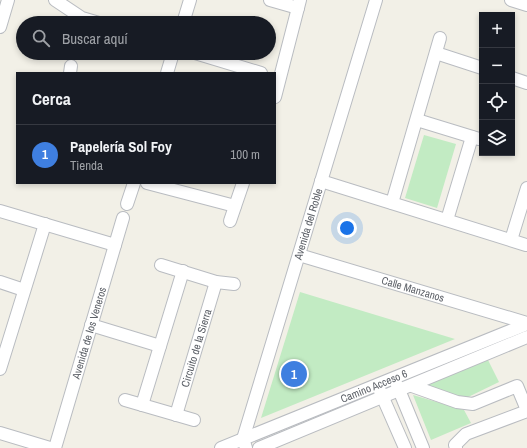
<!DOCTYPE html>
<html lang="es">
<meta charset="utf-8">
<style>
:root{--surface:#171b24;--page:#20242c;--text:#f1f3f6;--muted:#9ea1a6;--line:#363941;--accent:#db2777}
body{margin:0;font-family:"Archivo Narrow",sans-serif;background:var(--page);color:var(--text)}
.controls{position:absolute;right:12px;top:12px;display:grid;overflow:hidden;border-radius:0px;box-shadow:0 2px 6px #0003}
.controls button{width:36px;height:36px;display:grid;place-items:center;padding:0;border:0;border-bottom:1px solid var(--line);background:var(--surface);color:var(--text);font:20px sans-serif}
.you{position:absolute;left:347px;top:228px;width:14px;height:14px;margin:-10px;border:3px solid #fff;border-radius:50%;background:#1a73e8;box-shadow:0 0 0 6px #1a73e833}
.badge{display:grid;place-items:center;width:26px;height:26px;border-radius:50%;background:var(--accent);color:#fff;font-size:13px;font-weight:700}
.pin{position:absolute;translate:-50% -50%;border:2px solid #fff;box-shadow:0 1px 4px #0006}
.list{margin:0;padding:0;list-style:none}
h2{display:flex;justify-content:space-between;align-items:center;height:52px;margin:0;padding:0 16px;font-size:17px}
h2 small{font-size:13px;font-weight:400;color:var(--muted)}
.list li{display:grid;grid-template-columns:26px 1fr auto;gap:12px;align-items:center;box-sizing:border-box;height:60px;padding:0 16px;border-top:1px solid var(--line)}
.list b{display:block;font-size:15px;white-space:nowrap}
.list p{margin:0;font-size:13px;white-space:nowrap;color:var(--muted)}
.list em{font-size:13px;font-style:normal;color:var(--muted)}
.icon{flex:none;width:22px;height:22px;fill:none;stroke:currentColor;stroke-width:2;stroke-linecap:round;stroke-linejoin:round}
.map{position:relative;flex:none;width:527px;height:448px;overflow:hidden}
.search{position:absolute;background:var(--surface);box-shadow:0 2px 6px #0003;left:16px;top:16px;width:260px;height:44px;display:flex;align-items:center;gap:10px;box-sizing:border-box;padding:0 14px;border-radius:22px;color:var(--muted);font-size:15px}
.panel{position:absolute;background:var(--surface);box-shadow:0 2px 6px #0003;left:16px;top:72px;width:260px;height:112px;border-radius:0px}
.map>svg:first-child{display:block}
.green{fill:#c2ebc3}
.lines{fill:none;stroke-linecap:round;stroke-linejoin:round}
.minor-casing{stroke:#b9bcc1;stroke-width:14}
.minor{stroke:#fff;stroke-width:12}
.labels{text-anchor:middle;stroke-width:3.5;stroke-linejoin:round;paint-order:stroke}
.street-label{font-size:11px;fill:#5e6269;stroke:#fff}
</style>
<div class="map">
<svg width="527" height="448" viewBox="0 0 527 448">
<rect width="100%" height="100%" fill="#f2f0e7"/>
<path class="green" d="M424,135L456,144L437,208L405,198Z
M300,292L455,339L261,418Z
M488,360L499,382L462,400L422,386Z
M413,395L464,410L471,423L431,440Z"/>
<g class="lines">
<g class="minor-casing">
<g id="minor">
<path d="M55,0L82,18L99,23"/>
<path d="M270,0L298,8"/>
<path d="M511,0L527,5"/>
<path d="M183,23L190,0"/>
<path d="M0,27L8,0"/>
<path d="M195,53L261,73"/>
<path d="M436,53L482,68"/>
<path d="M70,73L71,66"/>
<path d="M167,73L173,53"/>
<path d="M512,78L527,83"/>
<path d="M275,97L300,0"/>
<path d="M417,120L479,139"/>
<path d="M321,181L526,245"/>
<path d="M147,183L235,206"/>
<path d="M392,203L440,38"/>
<path d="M127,204L134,183"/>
<path d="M0,211L115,245"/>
<path d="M447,220L472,137"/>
<path d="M230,221L243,183"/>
<path d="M511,240L527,188"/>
<path id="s1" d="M299,255L527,323"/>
<path d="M161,265L216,282L234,284"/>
<path d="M0,282L24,290"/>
<path d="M91,325L160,346"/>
<path d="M0,369L45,224"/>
<path d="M397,385L423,448"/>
<path d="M412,386L457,402L473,404L517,386L527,410"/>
<path d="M380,391L405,448"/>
<path d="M125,400L194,420"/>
<path d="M142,405L183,271"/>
<path id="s2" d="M176,415L216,282"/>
<path d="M0,433L50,448"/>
<path id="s3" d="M55,448L123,218"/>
<path id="s4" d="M221,448L527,324"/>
<path id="s5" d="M246,448L243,439L376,0"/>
<path d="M259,448L527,337"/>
<path d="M456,448L455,445L466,434L527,411"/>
</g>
</g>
<use href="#minor" class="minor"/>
</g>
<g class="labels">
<g class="street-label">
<text dy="4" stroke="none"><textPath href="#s5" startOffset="234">Avenida del Roble</textPath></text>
<text dy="4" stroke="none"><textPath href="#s1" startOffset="119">Calle Manzanos</textPath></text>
<text dy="4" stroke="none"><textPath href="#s3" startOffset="120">Avenida de los Veneros</textPath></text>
<text dy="4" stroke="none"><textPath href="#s2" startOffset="70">Circuito de la Sierra</textPath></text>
<text dy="4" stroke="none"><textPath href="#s4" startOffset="165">Camino Acceso 6</textPath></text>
</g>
</g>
</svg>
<div class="controls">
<button>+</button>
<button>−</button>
<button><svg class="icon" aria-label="locate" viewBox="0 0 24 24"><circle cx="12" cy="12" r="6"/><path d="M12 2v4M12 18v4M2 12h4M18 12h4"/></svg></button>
<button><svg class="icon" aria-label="layers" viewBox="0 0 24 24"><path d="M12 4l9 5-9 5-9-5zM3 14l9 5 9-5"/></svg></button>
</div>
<div class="you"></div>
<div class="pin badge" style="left:294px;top:374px;background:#3f7fe0">1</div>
<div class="search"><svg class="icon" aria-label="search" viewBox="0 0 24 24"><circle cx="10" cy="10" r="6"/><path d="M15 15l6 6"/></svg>Buscar aquí</div>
<section class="panel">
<h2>Cerca<small></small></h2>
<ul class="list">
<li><span class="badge" style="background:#3f7fe0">1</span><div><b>Papelería Sol Foy</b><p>Tienda</p></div><em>100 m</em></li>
</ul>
</section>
</div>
